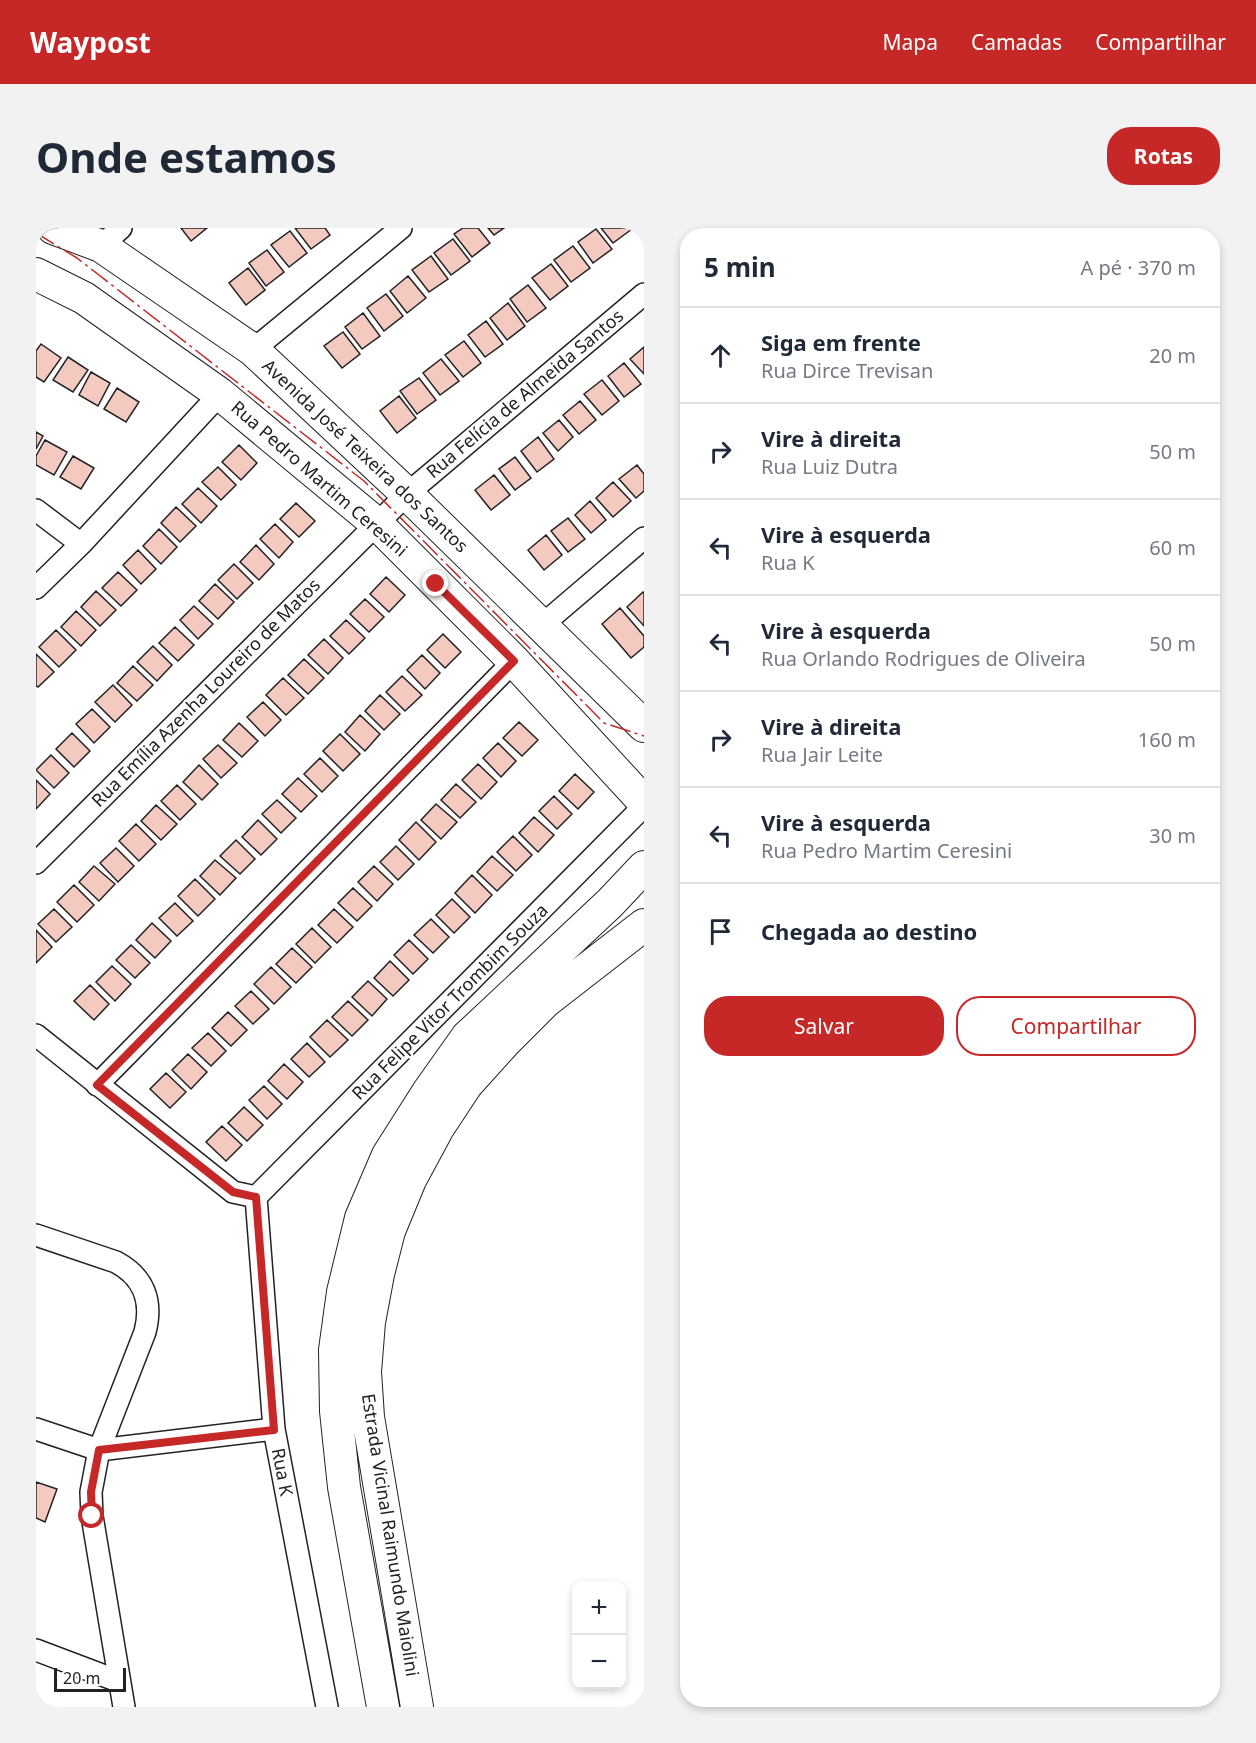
<!DOCTYPE html>
<html lang="pt">
<meta charset="utf-8">
<style>
:root{--surface:#fff;--page:#f2f2f3;--text:#1f2937;--muted:#747a83;--line:#e0e1e3;--accent:#c62828}
body{margin:0;font-family:"Noto Sans",sans-serif;background:var(--page);color:var(--text)}
.controls{position:absolute;right:18px;bottom:18px;display:grid;overflow:hidden;border-radius:12px;box-shadow:0 3px 9px #0003}
.controls button{width:54px;height:54px;display:grid;place-items:center;padding:0;border:0;border-bottom:2px solid var(--line);background:var(--surface);color:var(--text);font:30px sans-serif}
.scale{position:absolute;left:18px;bottom:15px;width:72px;box-sizing:border-box;padding-left:6px;border:3px solid #222;border-top:0;font-size:16px;line-height:21px;white-space:nowrap;color:#222;-webkit-text-stroke:4px #fff;paint-order:stroke}
.stop{position:absolute;width:18px;height:18px;margin:-14px;border:4px solid #c62828;border-radius:50%;background:#fff}
.stop.end{background:#c62828;border-color:#fff;box-shadow:0 2px 6px #0008}
.list{margin:0;padding:0;list-style:none}
h2{display:flex;justify-content:space-between;align-items:center;height:78px;margin:0;padding:0 24px;font-size:26px}
h2 small{font-size:20px;font-weight:400;color:var(--muted)}
.list li{display:grid;grid-template-columns:39px 1fr auto;gap:18px;align-items:center;box-sizing:border-box;height:96px;padding:0 24px;border-top:2px solid var(--line)}
.list b{display:block;font-size:22px;white-space:nowrap}
.list p{margin:0;font-size:20px;white-space:nowrap;color:var(--muted)}
.list em{font-size:20px;font-style:normal;color:var(--muted)}
.actions{display:flex;gap:12px;padding:18px 24px}
.actions a{flex:1;padding:14px 0;border:2px solid var(--accent);border-radius:24px;text-align:center;font-size:21px;color:var(--accent)}
.actions .main{background:var(--accent);color:#fff}
.icon{flex:none;width:33px;height:33px;fill:none;stroke:currentColor;stroke-width:2;stroke-linecap:round;stroke-linejoin:round}
.map{position:relative;flex:none;width:608px;height:1479px;overflow:hidden;border-radius:24px}
header{display:flex;align-items:center;gap:36px;box-sizing:border-box;height:84px;padding:0 30px;background:var(--accent);color:#fff}
header strong{font-size:28px}
nav{display:flex;gap:33px;margin-inline-start:auto;font-size:21px}
.intro{display:flex;align-items:center;justify-content:space-between;box-sizing:border-box;height:144px;padding:0 36px}
h1{margin:0;font-size:42px}
.button{padding:15px 27px;border-radius:24px;background:var(--accent);color:#fff;font-size:21px;font-weight:700}
main{display:flex;gap:36px;padding:0 36px}
aside{flex:1;background:var(--surface);border-radius:24px;box-shadow:0 3px 9px #0003}
.map>svg:first-child{display:block}
.building{fill:#f3c9c0;stroke:#222;stroke-width:1.5}
.lines{fill:none;stroke-linecap:round;stroke-linejoin:round}
.street-casing{stroke:#222;stroke-width:24}
.secondary-casing{stroke:#222;stroke-width:34}
.street{stroke:#fff;stroke-width:21}
.secondary{stroke:#fff;stroke-width:32}
.power{stroke:#c62828;stroke-width:1.5;stroke-dasharray:21 4.5 3 4.5;stroke-linecap:butt}
.route{stroke:#c62828;stroke-width:8}
.labels{text-anchor:middle;stroke-width:4.5;stroke-linejoin:round;paint-order:stroke}
.street-label{font-size:18px;fill:#222;stroke:#fff}
</style>
<header>
<strong>Waypost</strong>
<nav><a>Mapa</a><a>Camadas</a><a>Compartilhar</a></nav>
</header>
<div class="intro"><h1>Onde estamos</h1><a class="button">Rotas</a></div>
<main>
<div class="map">
<svg width="608" height="1479" viewBox="0 0 608 1479">
<rect width="100%" height="100%" fill="#fff"/>
<path class="building" d="M145,0H171L155,13Z
M259,0H289L294,7L275,21Z
M427,0H442L454,15L436,29L418,6Z
M452,0H468L458,7Z
M565,0H595L596,1L577,15Z
M560,1L576,21L557,35L542,14Z
M254,3L271,25L253,39L235,17Z
M417,11L434,33L415,47L398,25Z
M537,18L554,40L535,54L518,32Z
M231,22L248,44L230,58L213,35Z
M395,28L412,51L393,64L376,42Z
M515,36L532,58L514,72L496,50Z
M212,40L229,62L210,77L193,55Z
M372,48L390,70L371,85L354,63Z
M492,57L510,80L491,94L474,71Z
M350,66L367,88L348,103L331,80Z
M472,75L489,98L471,112L454,90Z
M327,85L344,108L326,121L309,99Z
M450,93L467,116L449,129L432,107Z
M307,104L324,126L306,140L288,118Z
M428,113L445,135L427,149L409,127Z
M5,116L25,130L8,154L0,149V123Z
M608,119V146L594,131Z
M32,129L52,142L37,164L17,152Z
M405,131L423,153L404,167L387,145Z
M588,135L605,156L588,169L572,148Z
M55,144L74,155L62,178L43,167Z
M383,150L400,172L381,186L364,163Z
M566,152L583,173L566,187L548,166Z
M81,160L103,174L90,194L68,181Z
M363,168L380,190L361,205L344,183Z
M544,173L560,192L543,206L527,187Z
M523,192L537,209L522,223L507,205Z
M0,204L7,208L0,221Z
M502,209L518,231L501,244L485,223Z
M9,212L31,224L18,247L0,237V228Z
M203,217L221,235L205,252L186,234Z
M37,228L58,240L45,261L24,249Z
M479,229L495,250L479,262L463,241Z
M601,237L608,246V263L600,270L583,251Z
M182,239L200,257L185,272L166,254Z
M458,247L474,267L455,282L439,262Z
M577,254L595,273L577,289L560,270Z
M162,260L181,278L165,295L146,276Z
M554,273L570,292L555,305L539,287Z
M260,275L279,293L263,309L244,291Z
M140,279L160,298L144,314L125,295Z
M532,290L549,311L532,324L515,303Z
M239,296L257,314L243,330L224,311Z
M123,301L141,319L125,336L107,318Z
M510,307L526,327L508,342L492,322Z
M220,317L238,336L223,352L204,334Z
M102,322L120,341L105,356L87,337Z
M198,336L217,355L201,371L182,352Z
M82,344L101,362L85,378L66,360Z
M350,349L369,367L353,384L334,366Z
M179,356L198,374L182,391L163,373Z
M60,363L80,382L64,398L45,379Z
M607,364L608,366V398L591,379Z
M329,371L348,389L333,404L314,386Z
M158,378L177,396L162,411L144,392Z
M584,380L608,408V419L595,430L566,396Z
M40,383L60,402L45,418L25,399Z
M310,392L329,410L313,426L294,408Z
M139,399L158,417L142,433L123,415Z
M20,402L40,422L23,439L3,419Z
M407,406L425,424L409,440L391,422Z
M288,411L307,430L292,446L272,427Z
M117,418L136,437L121,453L101,434Z
M0,426L18,444L2,459L0,458Z
M386,427L404,445L389,461L371,442Z
M268,431L288,450L272,466L252,447Z
M97,438L117,457L101,473L81,455Z
M366,448L386,467L369,483L350,464Z
M247,450L268,470L250,487L230,467Z
M77,457L96,477L79,494L59,474Z
M344,467L364,486L348,502L329,483Z
M227,474L245,492L229,508L211,489Z
M56,481L74,499L58,515L40,496Z
M324,487L344,506L329,523L309,504Z
M483,494L502,512L486,528L467,510Z
M203,495L222,513L206,529L187,512Z
M36,505L54,523L38,539L20,521Z
M304,506L324,526L307,543L287,523Z
M462,515L480,533L465,549L447,530Z
M182,517L201,535L185,550L167,531Z
M15,527L33,545L18,560L0,542Z
M284,530L302,548L286,564L268,546Z
M442,536L461,554L445,571L426,552Z
M163,537L182,556L166,572L147,554Z
M539,546L558,564L542,581L523,563Z
M262,550L281,568L265,584L246,566Z
M0,552L14,566L0,581Z
M420,556L440,574L424,590L405,572Z
M141,557L160,576L144,592L125,573Z
M518,568L536,586L521,601L503,583Z
M241,572L260,590L245,605L226,586Z
M400,576L421,594L405,611L385,592Z
M120,577L141,596L125,612L105,593Z
M498,589L518,607L502,624L483,605Z
M222,592L241,611L225,627L206,609Z
M380,594L400,614L383,632L363,612Z
M100,596L120,616L103,633L83,613Z
M477,608L496,627L480,643L461,624Z
M200,612L219,631L204,646L184,628Z
M360,618L378,636L362,652L344,634Z
M80,620L98,638L82,654L64,635Z
M456,628L477,647L461,663L441,644Z
M179,632L200,650L184,667L164,648Z
M58,638L79,656L63,673L43,654Z
M338,638L357,656L341,673L322,654Z
M436,647L456,667L439,685L419,665Z
M159,651L179,671L162,688L142,668Z
M38,657L58,677L41,694L21,674Z
M317,660L336,678L321,693L302,675Z
M416,671L434,689L418,705L400,687Z
M139,675L157,693L141,708L123,690Z
M18,681L36,699L20,714L2,696Z
M298,681L317,699L301,715L282,697Z
M395,691L413,709L397,725L378,707Z
M116,695L135,713L119,730L100,712Z
M276,700L295,719L279,735L260,716Z
M0,702L16,719L0,735Z
M373,712L392,731L377,746L358,727Z
M95,717L114,735L99,750L80,732Z
M256,720L276,739L260,755L240,736Z
M354,733L373,752L357,768L338,750Z
M76,738L95,756L79,773L60,754Z
M235,739L255,759L238,776L218,756Z
M332,753L351,771L336,788L316,769Z
M54,757L73,776L58,792L38,773Z
M215,763L233,781L217,796L199,778Z
M312,773L332,792L316,808L296,789Z
M192,784L211,802L195,818L176,800Z
M291,792L312,812L294,829L274,809Z
M172,805L190,823L175,838L156,820Z
M271,815L289,834L273,849L255,831Z
M152,826L171,844L155,861L136,842Z
M248,836L267,854L251,871L232,853Z
M130,845L150,864L134,880L114,861Z
M228,858L246,876L231,891L213,872Z
M208,879L227,897L211,913L192,895Z
M186,898L206,917L190,933L170,914Z
M0,1254L21,1261L9,1294L0,1290Z"/>
<g class="lines">
<g class="street-casing">
<path id="street" d="M65,18L85,0
M217,122L365,0
M0,282L45,316
M0,360L45,316L184,166
M505,398L608,310
M0,635L371,266L608,66
M0,807L197,964L220,969
M61,857L478,433
M220,969L608,578
M220,969L238,1201L291,1479
M0,1007L80,1034C108,1049 117,1073 109,1104L63,1222L55,1264L56,1288L88,1479
M0,1201L63,1222L238,1201
M0,1422L82,1453"/>
</g>
<g class="secondary-casing">
<path id="secondary" d="M17,0L65,18L217,122L371,266L608,498
M0,46L48,70L184,166L341,296L478,433L608,574
M347,1479L308,1259L300,1183L299,1122L307,1064L325,990L352,927L392,864L431,809L574,675L608,639
M381,1479L332,1189L329,1144L333,1094L342,1046L353,1003L374,952L402,900L431,856L468,815L510,773L608,697"/>
</g>
<use href="#street" class="street"/>
<use href="#secondary" class="secondary"/>
<path class="power" d="M0,5L41,30L328,253L568,495L608,508"/>
</g>
<g class="lines">
<path class="route" d="M56,1288L55,1264L63,1222L238,1202L220,969L197,964L61,857L478,433L400,356"/>
</g>
<g class="labels">
<g class="street-label">
<text transform="translate(489 166) rotate(-40)" y="6">Rua Felícia de Almeida Santos</text>
<text transform="translate(329 228) rotate(43)" y="6">Avenida José Teixeira dos Santos</text>
<text transform="translate(283 251) rotate(41)" y="6">Rua Pedro Martim Ceresini</text>
<text transform="translate(170 465) rotate(-45)" y="6">Rua Emília Azenha Loureiro de Matos</text>
<text transform="translate(414 774) rotate(-45)" y="6">Rua Felipe Vitor Trombim Souza</text>
<text transform="translate(246 1244) rotate(79)" y="6">Rua K</text>
<text transform="translate(354 1307) rotate(81)" y="6">Estrada Vicinal Raimundo Maiolini</text>
</g>
</g>
</svg>
<div class="controls">
<button>+</button>
<button>−</button>
</div>
<div class="scale">20 m</div>
<div class="stop" style="left:56px;top:1288px"></div>
<div class="stop end" style="left:400px;top:356px"></div>
</div>
<aside>
<h2>5 min<small>A pé · 370 m</small></h2>
<ul class="list">
<li><svg class="icon" aria-label="ahead" viewBox="0 0 24 24"><path d="M12 20V5M6 11l6-6 6 6"/></svg><div><b>Siga em frente</b><p>Rua Dirce Trevisan</p></div><em>20 m</em></li>
<li><svg class="icon" aria-label="right" viewBox="0 0 24 24"><path d="M7 20v-9h11M14 6l5 5-5 5"/></svg><div><b>Vire à direita</b><p>Rua Luiz Dutra</p></div><em>50 m</em></li>
<li><svg class="icon" aria-label="left" viewBox="0 0 24 24"><path d="M17 20v-9H6M10 6l-5 5 5 5"/></svg><div><b>Vire à esquerda</b><p>Rua K</p></div><em>60 m</em></li>
<li><svg class="icon" aria-label="left" viewBox="0 0 24 24"><path d="M17 20v-9H6M10 6l-5 5 5 5"/></svg><div><b>Vire à esquerda</b><p>Rua Orlando Rodrigues de Oliveira</p></div><em>50 m</em></li>
<li><svg class="icon" aria-label="right" viewBox="0 0 24 24"><path d="M7 20v-9h11M14 6l5 5-5 5"/></svg><div><b>Vire à direita</b><p>Rua Jair Leite</p></div><em>160 m</em></li>
<li><svg class="icon" aria-label="left" viewBox="0 0 24 24"><path d="M17 20v-9H6M10 6l-5 5 5 5"/></svg><div><b>Vire à esquerda</b><p>Rua Pedro Martim Ceresini</p></div><em>30 m</em></li>
<li><svg class="icon" aria-label="arrive" viewBox="0 0 24 24"><path d="M6 21V4h12l-3 4 3 4H6"/></svg><div><b>Chegada ao destino</b></div></li>
</ul>
<div class="actions"><a class="main">Salvar</a><a>Compartilhar</a></div>
</aside>
</main>
